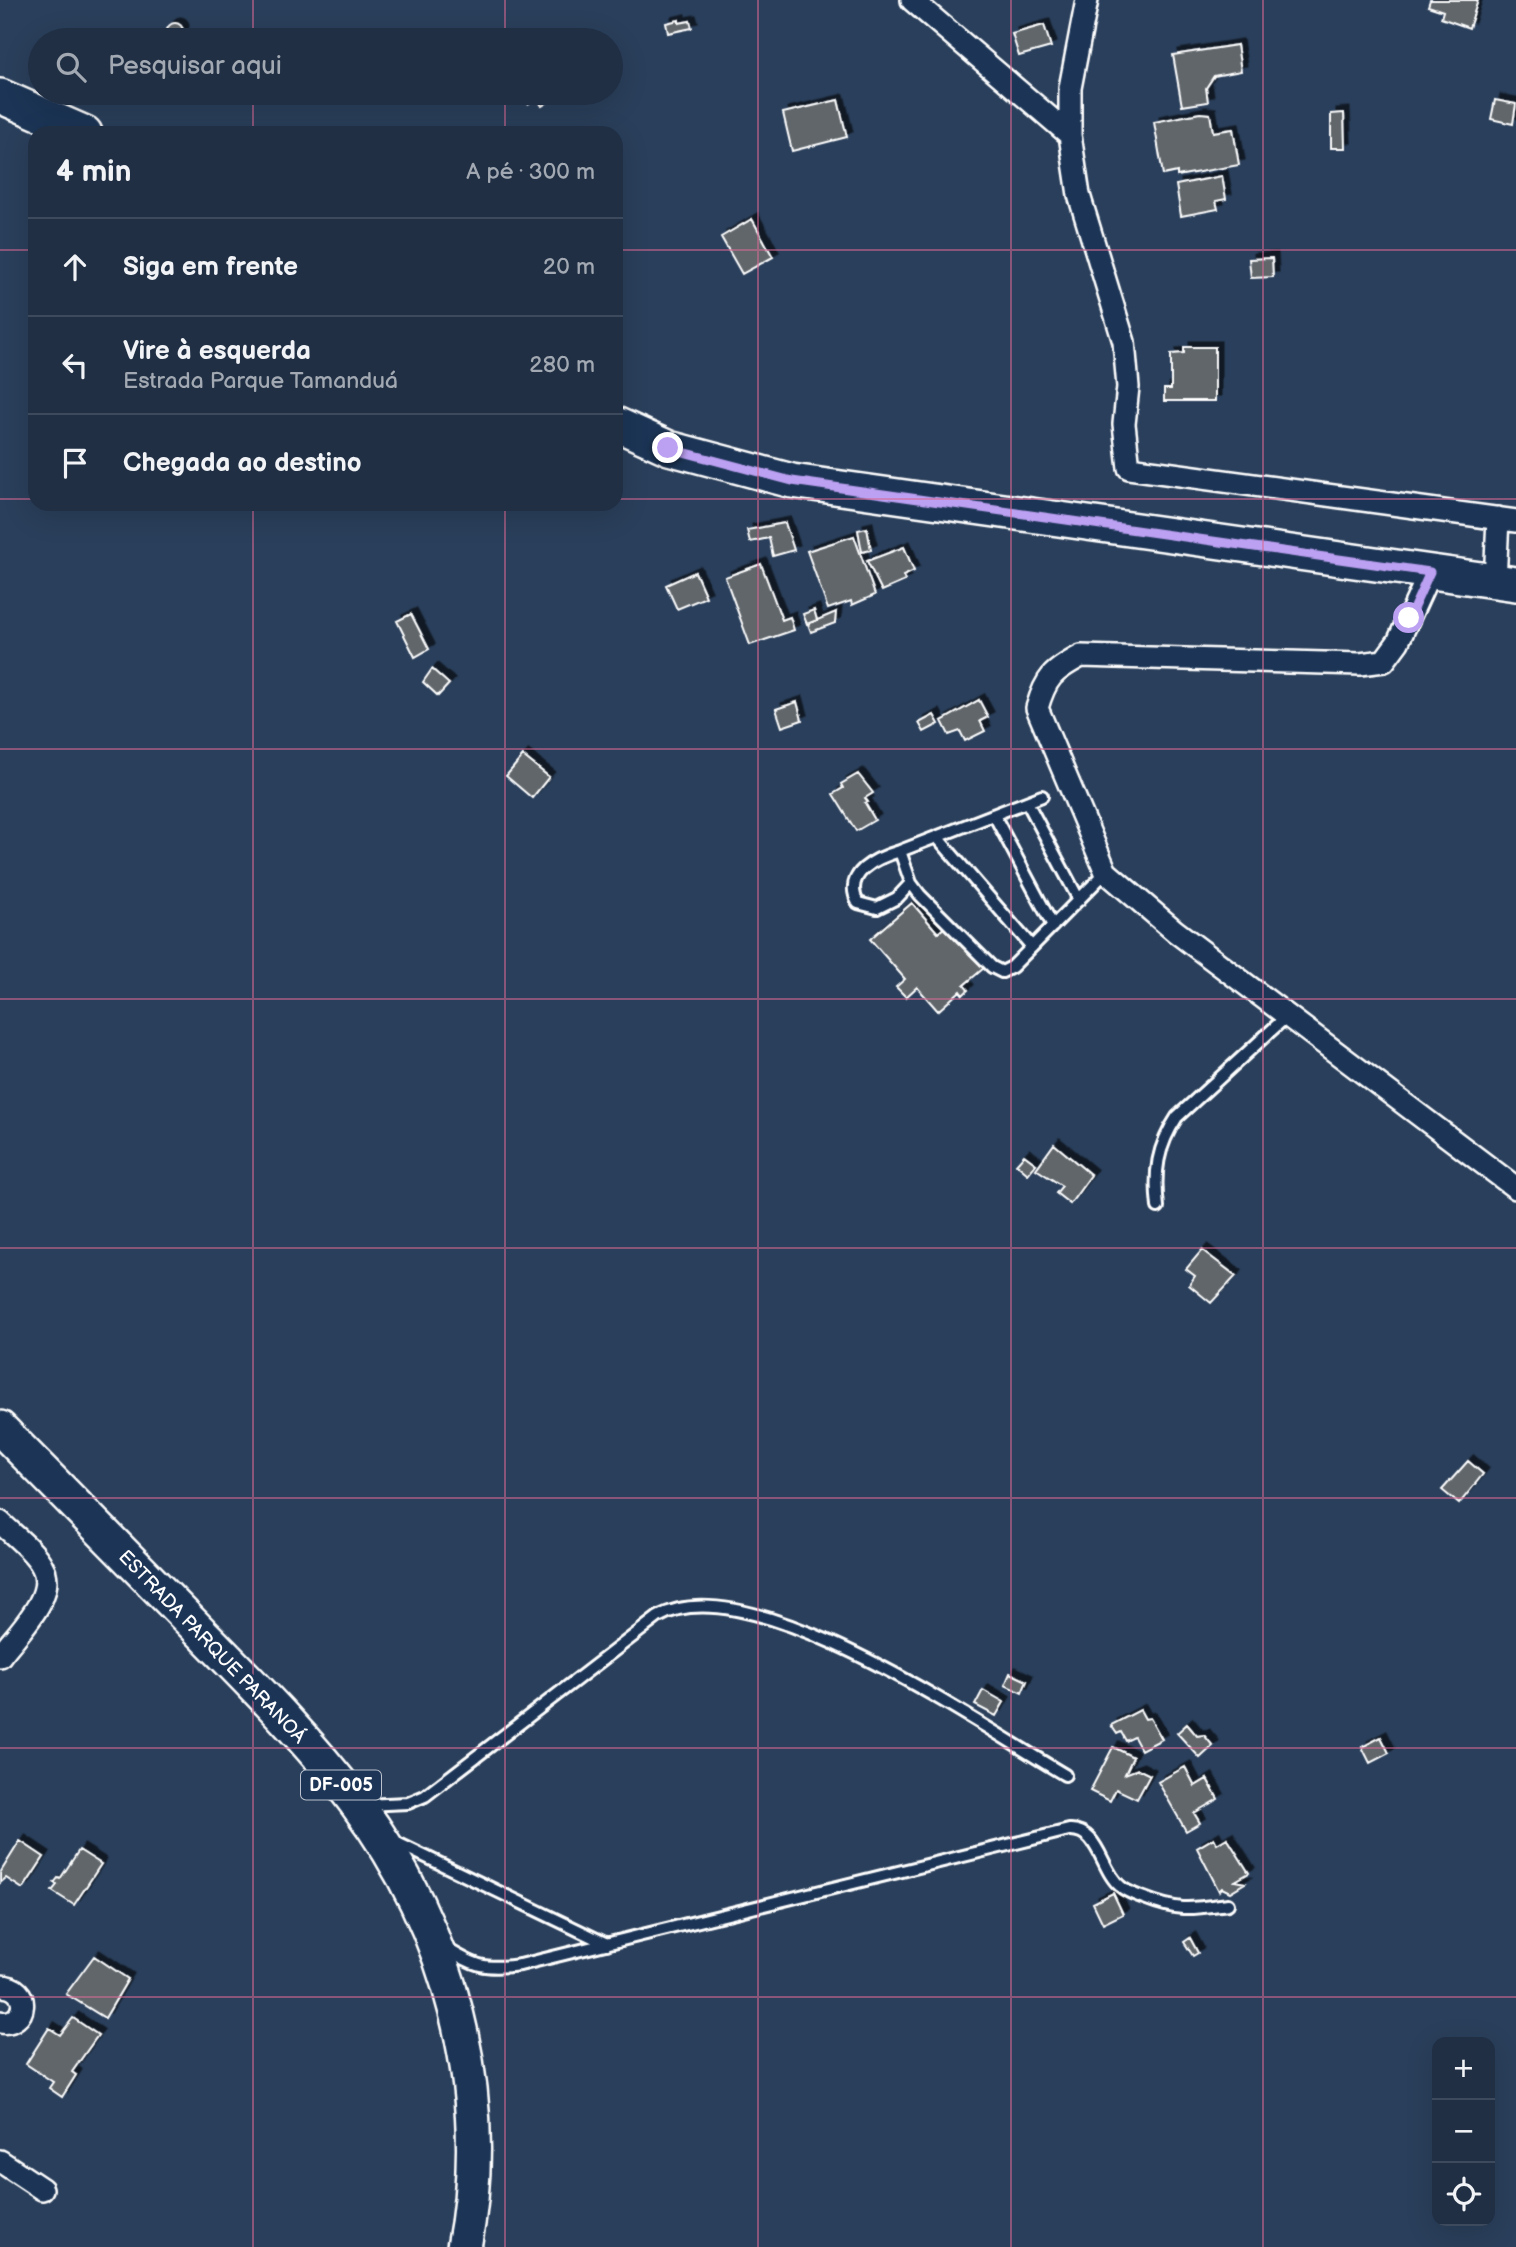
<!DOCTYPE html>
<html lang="pt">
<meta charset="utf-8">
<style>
:root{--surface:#202f44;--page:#2d3b4f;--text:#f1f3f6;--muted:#a2a9b2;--line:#3d4a5d}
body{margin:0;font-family:"Balsamiq Sans",sans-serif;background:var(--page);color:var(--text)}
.controls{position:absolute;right:21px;bottom:21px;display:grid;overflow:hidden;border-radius:14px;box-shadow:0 7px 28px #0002}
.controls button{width:63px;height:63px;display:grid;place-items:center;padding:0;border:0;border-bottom:2px solid var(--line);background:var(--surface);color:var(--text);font:35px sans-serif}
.stop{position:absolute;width:21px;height:21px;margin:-16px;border:5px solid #bca0f2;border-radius:50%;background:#fff}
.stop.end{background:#bca0f2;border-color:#fff;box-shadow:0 2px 7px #0008}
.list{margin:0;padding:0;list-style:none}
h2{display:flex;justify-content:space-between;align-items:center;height:91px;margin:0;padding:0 28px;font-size:30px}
h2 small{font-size:23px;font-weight:400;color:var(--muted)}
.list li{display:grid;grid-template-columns:46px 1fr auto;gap:21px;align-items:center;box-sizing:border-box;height:98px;padding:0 28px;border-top:2px solid var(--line)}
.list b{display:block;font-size:26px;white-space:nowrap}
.list p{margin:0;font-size:23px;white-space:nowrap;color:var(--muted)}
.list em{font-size:23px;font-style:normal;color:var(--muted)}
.icon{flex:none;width:38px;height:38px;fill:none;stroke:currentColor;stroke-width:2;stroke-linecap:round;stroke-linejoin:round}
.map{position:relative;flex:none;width:1516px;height:2247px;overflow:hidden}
.search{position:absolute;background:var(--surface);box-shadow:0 7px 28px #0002;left:28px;top:28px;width:595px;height:77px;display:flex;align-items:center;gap:18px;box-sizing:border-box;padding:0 24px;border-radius:38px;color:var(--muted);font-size:26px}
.panel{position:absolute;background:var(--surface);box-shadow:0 7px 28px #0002;left:28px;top:126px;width:595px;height:385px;border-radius:21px}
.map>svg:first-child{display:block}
.building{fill:#60666b;stroke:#fff;stroke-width:2;filter:url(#shadow)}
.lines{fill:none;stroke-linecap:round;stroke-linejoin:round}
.lane-casing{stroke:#fff;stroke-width:16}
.street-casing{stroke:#fff;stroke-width:26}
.primary-casing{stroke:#fff;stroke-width:38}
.lane{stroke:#1d3557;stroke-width:10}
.street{stroke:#1d3557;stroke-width:21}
.primary{stroke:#1d3557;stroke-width:33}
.route{stroke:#bca0f2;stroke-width:9}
.grid{fill:none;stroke:#d76994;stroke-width:2;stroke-opacity:0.55}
.labels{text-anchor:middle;stroke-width:5;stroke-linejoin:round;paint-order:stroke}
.shield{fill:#1d3557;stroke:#bbc2cd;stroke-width:2}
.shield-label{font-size:18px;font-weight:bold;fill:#fff}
.street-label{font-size:19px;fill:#fff;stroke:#1d3557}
</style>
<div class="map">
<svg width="1516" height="2247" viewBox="0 0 1516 2247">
<defs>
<filter id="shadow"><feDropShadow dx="5.5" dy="-5.5" stdDeviation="0" flood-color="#0009"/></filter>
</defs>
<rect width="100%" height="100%" fill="#2a3f5b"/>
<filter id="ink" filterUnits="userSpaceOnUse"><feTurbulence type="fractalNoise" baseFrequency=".0143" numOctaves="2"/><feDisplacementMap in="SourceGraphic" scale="14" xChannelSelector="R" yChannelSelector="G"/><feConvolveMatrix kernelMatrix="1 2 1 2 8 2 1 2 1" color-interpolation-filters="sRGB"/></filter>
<g filter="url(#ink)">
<path class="building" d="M1430,0H1478L1469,28L1441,18L1443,11L1428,6Z
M679,20V23L690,21L692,28L668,33L666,23Z
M167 31a8 8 0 1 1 16 0a8 8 0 1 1-16 0Z
M1044,25L1051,47L1019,56L1012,34Z
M1237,45L1241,71L1214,76L1206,88L1208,102L1182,106L1173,55Z
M519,93H551L554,98L542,106L537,98L528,104Z
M838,100L847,137L792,151L783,113Z
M1495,100L1516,104L1513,124L1491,119Z
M1200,113L1210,114L1213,132L1233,129L1239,165L1177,176V172L1163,175L1154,122Z
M1344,113L1345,148H1331V114Z
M1222,176L1226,199L1216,201L1218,209L1181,216L1176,185Z
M752,219L773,257L742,274L721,237Z
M1272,258L1273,277L1251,278L1249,259Z
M1184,347H1215V401H1164V389H1171V354L1184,353Z
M785,523L794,550L773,556L769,538L750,542L747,530Z
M867,528L871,550L862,552L858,530Z
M854,536L875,595L852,605L851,601L828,609L807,551Z
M904,547L914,571L903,576L905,581L882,591L867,561Z
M761,564L782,620L790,617L794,630L750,645L725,577Z
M695,572L706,597L677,609L666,585Z
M814,610L817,620L807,624L803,614Z
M836,612L835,623L811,632L808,624Z
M411,614L429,649L415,657L397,621Z
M432,669L449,684L438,696L423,682Z
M979,700L988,717L980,721L985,731L965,741L960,731L949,735L942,721Z
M797,702L802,720L782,727L776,709Z
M934,715L939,724L924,732L919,723Z
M523,756L549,777L532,798L506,776Z
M858,774L873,793L865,798L868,802L865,803L875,820L856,831L833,794L843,788L841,784Z
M912,903L938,933L946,926L984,968L964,985L968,990L963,995L960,991L938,1011L917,987L906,997L896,987L905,979L870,939Z
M1054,1144L1091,1175L1070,1204L1056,1193L1062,1186L1036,1169Z
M1024,1155L1036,1164L1028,1174L1016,1164Z
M1202,1250L1236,1276L1211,1303L1189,1285L1195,1276L1186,1269Z
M1468,1461L1483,1474L1459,1504L1442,1490Z
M1010,1673L1027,1681L1022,1693L1005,1685Z
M983,1690L1004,1702L996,1716L975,1705Z
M1140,1710L1145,1719L1150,1718L1162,1739L1141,1750L1134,1737L1126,1741L1121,1732L1117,1734L1111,1725Z
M1187,1724L1197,1736L1204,1735L1213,1746L1200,1758L1177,1733Z
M1381,1737L1389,1753L1370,1763L1362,1747Z
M1113,1747L1133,1757L1125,1774L1138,1769L1150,1775L1137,1799L1116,1789L1110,1801L1090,1791Z
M1185,1767L1195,1786L1207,1779L1218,1799L1194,1813L1200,1823L1186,1831L1158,1782Z
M1214,1838L1217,1844L1227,1838L1249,1873L1235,1881L1245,1883L1230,1892L1222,1888L1219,1891L1197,1848Z
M20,1841L44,1857L23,1889L6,1878L0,1883V1873Z
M79,1850L101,1864L74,1905L52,1891L57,1885L54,1883L58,1878L60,1879Z
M1113,1893L1123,1914L1103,1924L1093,1903Z
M1190,1938L1198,1953L1193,1956L1184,1942Z
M94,1956L128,1979L105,2018L66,1994Z
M73,2018L98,2035L72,2072L76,2075L62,2097L49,2088L53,2082L26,2064L49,2028L60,2035Z"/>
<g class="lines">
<g class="lane-casing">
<path id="lane" d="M1042,796L900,851L911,883L920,895L992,967L1002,972L1012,967L1106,872
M1027,802L1079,900
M994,815L1053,926
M937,837L1032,947
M900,851C876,858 842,873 858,903L877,908L897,898L911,883
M1158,1207C1154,1172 1157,1147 1177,1117L1287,1016
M364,1805L408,1803L425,1796L658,1617C748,1564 983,1727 1065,1775
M395,1842L607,1944
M444,1947C475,1966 483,1970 520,1965L1069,1830C1099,1828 1101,1871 1120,1886C1126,1892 1136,1895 1144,1898C1180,1912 1191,1909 1228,1904"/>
</g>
<g class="street-casing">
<path id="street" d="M912,0L1070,135
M1087,0L1070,88V135L1079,195L1124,342L1128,387L1124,424L1129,468L1516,521
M1430,572L1398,642L1384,661L1360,664L1081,656C1053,671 1046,677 1037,708L1106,872L1175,931L1516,1188
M1495,582L1498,518
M0,1522C13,1535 34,1550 42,1566C59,1595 16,1634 0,1656
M0,1986C33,1986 27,2027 0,2022
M0,2161L42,2189"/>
</g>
<g class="primary-casing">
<path id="primary" d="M0,96L85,133
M616,424L669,448L792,481L1516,584
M0,1428C64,1493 128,1558 193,1624C249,1681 307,1738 356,1803C450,1927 494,2094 464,2247"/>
</g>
<use href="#lane" class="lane"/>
<use href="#street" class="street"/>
<use href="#primary" class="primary"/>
</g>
</g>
<g class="lines" filter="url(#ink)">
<path class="route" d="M668,448L792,481L1430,572L1409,618"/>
</g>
<path class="grid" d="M253,0V40M505,0V40M758,0V2247M1011,0V2247M1263,0V2247M253,93V133M505,93V133M0,250H35M616,250H1516M0,499H35M616,499H1516M253,504V2247M505,504V2247M0,749H1516M0,999H1516M0,1248H1516M0,1498H1516M0,1748H1516M0,1997H1516"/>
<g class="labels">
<rect class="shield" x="301" y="1770.5" width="80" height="29" rx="5"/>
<g class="shield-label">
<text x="341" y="1791">DF-005</text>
</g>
<g class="street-label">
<text transform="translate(213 1646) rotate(46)" y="7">ESTRADA PARQUE PARANOÁ</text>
</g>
</g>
</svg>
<div class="controls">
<button>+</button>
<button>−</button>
<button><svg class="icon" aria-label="locate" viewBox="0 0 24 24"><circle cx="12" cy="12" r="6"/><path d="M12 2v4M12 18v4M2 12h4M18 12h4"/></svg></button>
</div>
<div class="stop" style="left:1409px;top:618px"></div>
<div class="stop end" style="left:668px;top:448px"></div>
<div class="search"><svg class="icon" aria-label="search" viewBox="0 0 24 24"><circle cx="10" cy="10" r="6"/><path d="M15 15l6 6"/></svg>Pesquisar aqui</div>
<section class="panel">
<h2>4 min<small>A pé · 300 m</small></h2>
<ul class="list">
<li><svg class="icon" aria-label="ahead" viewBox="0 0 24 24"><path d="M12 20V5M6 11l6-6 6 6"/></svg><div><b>Siga em frente</b></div><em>20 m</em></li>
<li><svg class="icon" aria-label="left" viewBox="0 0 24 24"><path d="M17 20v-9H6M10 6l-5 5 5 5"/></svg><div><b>Vire à esquerda</b><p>Estrada Parque Tamanduá</p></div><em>280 m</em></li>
<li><svg class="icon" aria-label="arrive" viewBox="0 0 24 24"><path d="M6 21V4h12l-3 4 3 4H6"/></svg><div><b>Chegada ao destino</b></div></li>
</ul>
</section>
</div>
